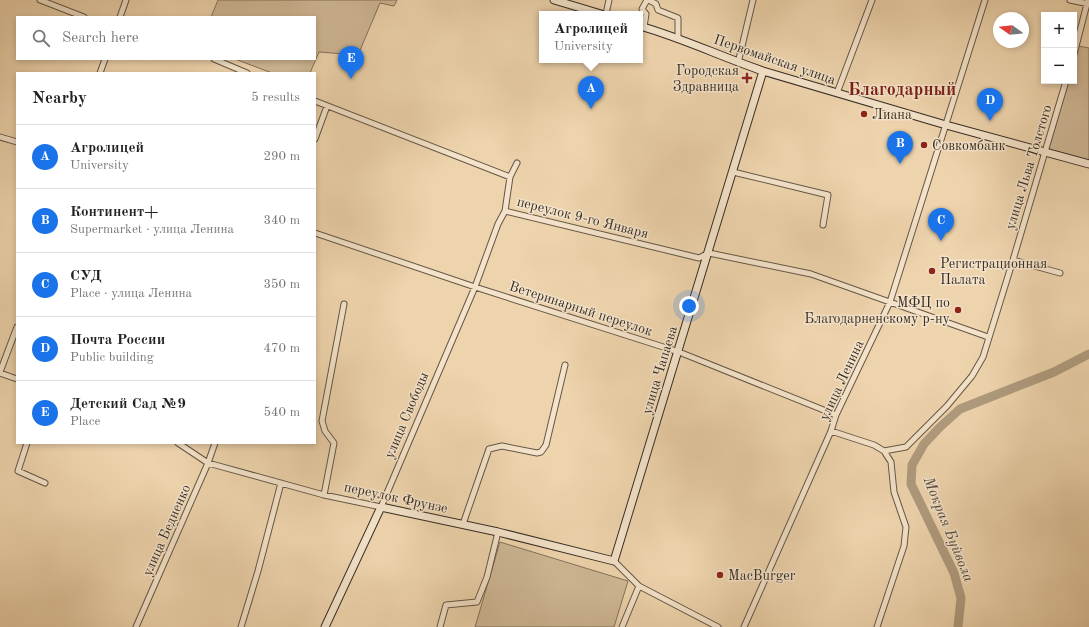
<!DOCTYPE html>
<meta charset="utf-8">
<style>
:root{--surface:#fff;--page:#f2f2f2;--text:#222;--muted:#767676;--line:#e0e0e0;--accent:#1a73e8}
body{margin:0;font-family:"Old Standard TT",serif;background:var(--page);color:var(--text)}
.controls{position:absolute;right:12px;top:12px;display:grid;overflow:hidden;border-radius:0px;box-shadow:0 2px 6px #0003}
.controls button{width:36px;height:36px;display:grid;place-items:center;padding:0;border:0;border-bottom:1px solid var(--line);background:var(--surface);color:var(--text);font:20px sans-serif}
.compass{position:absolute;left:993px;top:12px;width:36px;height:36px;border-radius:50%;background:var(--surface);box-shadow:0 2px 6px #0003;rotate:285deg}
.you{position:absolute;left:689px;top:306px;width:14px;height:14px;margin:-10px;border:3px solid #fff;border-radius:50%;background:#1a73e8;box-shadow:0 0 0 6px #1a73e833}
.badge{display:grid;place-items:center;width:26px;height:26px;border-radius:50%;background:var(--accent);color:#fff;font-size:13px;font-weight:700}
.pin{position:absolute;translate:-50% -33px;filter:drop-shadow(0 1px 2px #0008)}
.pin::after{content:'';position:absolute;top:21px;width:14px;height:12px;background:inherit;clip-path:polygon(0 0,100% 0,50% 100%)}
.popup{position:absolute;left:539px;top:11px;width:104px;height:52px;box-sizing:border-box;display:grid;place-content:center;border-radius:0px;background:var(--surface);filter:drop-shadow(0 1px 3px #0005);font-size:13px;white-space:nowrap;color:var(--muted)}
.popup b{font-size:15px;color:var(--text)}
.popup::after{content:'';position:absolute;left:50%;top:100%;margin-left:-8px;border:8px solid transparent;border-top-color:var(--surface)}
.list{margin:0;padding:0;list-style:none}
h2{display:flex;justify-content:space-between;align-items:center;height:52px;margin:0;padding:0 16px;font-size:17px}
h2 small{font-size:13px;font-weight:400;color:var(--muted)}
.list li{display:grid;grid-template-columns:26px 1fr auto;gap:12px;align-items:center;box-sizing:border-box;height:64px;padding:0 16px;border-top:1px solid var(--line)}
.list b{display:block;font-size:15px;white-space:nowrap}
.list p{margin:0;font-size:13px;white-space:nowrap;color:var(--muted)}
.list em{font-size:13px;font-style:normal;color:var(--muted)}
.icon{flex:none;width:22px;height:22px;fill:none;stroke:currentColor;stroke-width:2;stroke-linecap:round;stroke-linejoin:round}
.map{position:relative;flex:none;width:1089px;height:627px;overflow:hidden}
.search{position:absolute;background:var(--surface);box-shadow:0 2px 6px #0003;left:16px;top:16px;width:300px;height:44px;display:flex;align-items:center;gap:10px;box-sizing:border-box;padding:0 14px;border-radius:0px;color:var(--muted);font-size:15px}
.panel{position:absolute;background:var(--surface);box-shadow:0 2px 6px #0003;left:16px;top:72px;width:300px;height:372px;border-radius:0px}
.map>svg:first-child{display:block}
.green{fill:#cfb896;stroke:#82725d}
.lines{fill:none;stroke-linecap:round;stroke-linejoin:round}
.river{stroke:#af9b7e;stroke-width:9}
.street-casing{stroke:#645746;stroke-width:7}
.secondary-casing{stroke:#362d24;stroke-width:9}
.street{stroke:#f4e3ca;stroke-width:5}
.secondary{stroke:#f4e3ca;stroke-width:7}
.poi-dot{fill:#8f2418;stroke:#f4e3ca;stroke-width:1.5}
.labels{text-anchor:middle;stroke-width:3;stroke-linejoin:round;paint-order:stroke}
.street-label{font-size:14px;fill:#362d24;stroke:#f4e3ca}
.poi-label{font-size:14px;fill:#362d24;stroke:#f4e3ca;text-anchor:start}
.water-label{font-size:15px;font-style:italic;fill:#54483a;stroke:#f4e3ca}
.district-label{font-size:18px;font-weight:bold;fill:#7a1f14;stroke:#f4e3ca}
</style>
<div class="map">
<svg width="1089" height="627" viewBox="0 0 1089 627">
<rect width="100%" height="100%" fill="#eed4ad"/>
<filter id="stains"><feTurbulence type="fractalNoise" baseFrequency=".005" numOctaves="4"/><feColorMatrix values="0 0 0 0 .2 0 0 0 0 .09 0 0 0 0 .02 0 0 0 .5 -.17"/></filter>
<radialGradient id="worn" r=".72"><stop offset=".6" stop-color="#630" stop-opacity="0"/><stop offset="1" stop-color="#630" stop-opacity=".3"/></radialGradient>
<path class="green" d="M218,0H397L394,6L380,3L358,55L319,52L310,73H272L235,59H315V17H211Z
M1078,46L1089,48V161L1048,152L1068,81H1074V60Z
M500,542L628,581L614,627H475Z"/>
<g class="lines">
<path class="river" d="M958,627L961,598L954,573L911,484L912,465L924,444L940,427L960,409L1054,372L1089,354"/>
<g class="street-casing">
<path id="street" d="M40,0L84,17
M649,0L656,4L658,10L678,18V37
M1070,0L1089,4
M606,14L609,0
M120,17L126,0
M644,27L646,14L642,9L647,0
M1074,54L1088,0
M214,59L247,73
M738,63L753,0
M100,73L105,59
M837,93L872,0
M0,137L17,142
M315,139L327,106
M733,172L828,195L823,225
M510,177L517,163
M505,211L699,258L709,253L811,274L988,337
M315,233L475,287L679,352L836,415
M1013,260L1066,81
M0,372L17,327
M0,373L17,379
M831,431L874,445L884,451L891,462L894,492L906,527L904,546L877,627
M27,443L18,471L45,483
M178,443L208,463L324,495L381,507L475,287L498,224L505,211L510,177L315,101
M884,451L906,447L947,406L972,376L983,357L1013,260L1060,273
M324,495L334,443L325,431L322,421L344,304
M463,524L489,449L502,446L537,453L541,452L546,445L565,365
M614,561L639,586L718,627
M136,627L208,463L215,443
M241,627L258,571L281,483
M440,627L446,605L477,602L487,577L498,532
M622,627L639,586
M744,627L831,431L836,415L890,302L985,0"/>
</g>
<g class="secondary-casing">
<path id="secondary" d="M554,0L601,14
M640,26C682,38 722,57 763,71L946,125L1089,164
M325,627L381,507L498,532L614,561L763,71"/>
</g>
<use href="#street" class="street"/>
<use href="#secondary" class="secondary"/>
</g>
<g class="poi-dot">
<path d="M745 72h4v4h4v4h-4v4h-4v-4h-4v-4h4z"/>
<circle cx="864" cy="114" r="4"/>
<circle cx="924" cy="145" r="4"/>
<circle cx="932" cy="271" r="4"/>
<circle cx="958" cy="310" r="4"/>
<circle cx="720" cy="575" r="4"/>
</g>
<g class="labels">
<g class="street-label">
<text transform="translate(775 59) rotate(19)" y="5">Первомайская улица</text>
<text transform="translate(1028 167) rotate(-73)" y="5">улица Льва Толстого</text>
<text transform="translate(583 217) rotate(14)" y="5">переулок 9-го Января</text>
<text transform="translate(581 308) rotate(18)" y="5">Ветеринарный переулок</text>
<text transform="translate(659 370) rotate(-73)" y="5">улица Чапаева</text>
<text transform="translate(841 380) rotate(-65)" y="5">улица Ленина</text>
<text transform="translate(406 415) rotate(-67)" y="5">улица Свободы</text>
<text transform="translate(396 497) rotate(12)" y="5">переулок Фрунзе</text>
<text transform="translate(166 530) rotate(-66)" y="5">улица Бедненко</text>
</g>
<g class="poi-label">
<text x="739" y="75" text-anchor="end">Городская<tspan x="739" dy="16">Здравница</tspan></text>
<text x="872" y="119">Лиана</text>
<text x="932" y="150">Совкомбанк</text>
<text x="940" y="268">Регистрационная<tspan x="940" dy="16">Палата</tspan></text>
<text x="950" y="307" text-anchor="end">МФЦ по<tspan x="950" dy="16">Благодарненскому р-ну</tspan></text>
<text x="728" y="580">MacBurger</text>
</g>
<g class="water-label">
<text transform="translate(949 529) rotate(68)" y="5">Мокрая Буйвола</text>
</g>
<g class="district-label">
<text x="902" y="95">Благодарный</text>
</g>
</g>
<rect width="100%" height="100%" filter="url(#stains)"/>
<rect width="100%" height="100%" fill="url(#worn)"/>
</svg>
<div class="controls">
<button>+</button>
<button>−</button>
</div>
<svg class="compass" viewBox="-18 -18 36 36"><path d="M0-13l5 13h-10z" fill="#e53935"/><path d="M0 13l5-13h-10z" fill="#767676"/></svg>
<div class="you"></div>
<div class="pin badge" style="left:591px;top:109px">A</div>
<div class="popup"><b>Агролицей</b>University</div>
<div class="pin badge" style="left:900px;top:164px">B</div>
<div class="pin badge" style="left:941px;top:241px">C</div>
<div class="pin badge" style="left:990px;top:121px">D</div>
<div class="pin badge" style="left:351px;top:79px">E</div>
<div class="search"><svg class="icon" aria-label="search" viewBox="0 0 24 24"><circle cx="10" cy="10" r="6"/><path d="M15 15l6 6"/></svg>Search here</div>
<section class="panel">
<h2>Nearby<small>5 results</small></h2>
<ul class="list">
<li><span class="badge">A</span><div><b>Агролицей</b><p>University</p></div><em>290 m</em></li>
<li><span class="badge">B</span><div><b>Континент+</b><p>Supermarket · улица Ленина</p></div><em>340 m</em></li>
<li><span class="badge">C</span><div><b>СУД</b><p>Place · улица Ленина</p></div><em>350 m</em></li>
<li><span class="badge">D</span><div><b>Почта России</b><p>Public building</p></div><em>470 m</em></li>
<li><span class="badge">E</span><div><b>Детский Сад №9</b><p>Place</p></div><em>540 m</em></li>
</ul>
</section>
</div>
